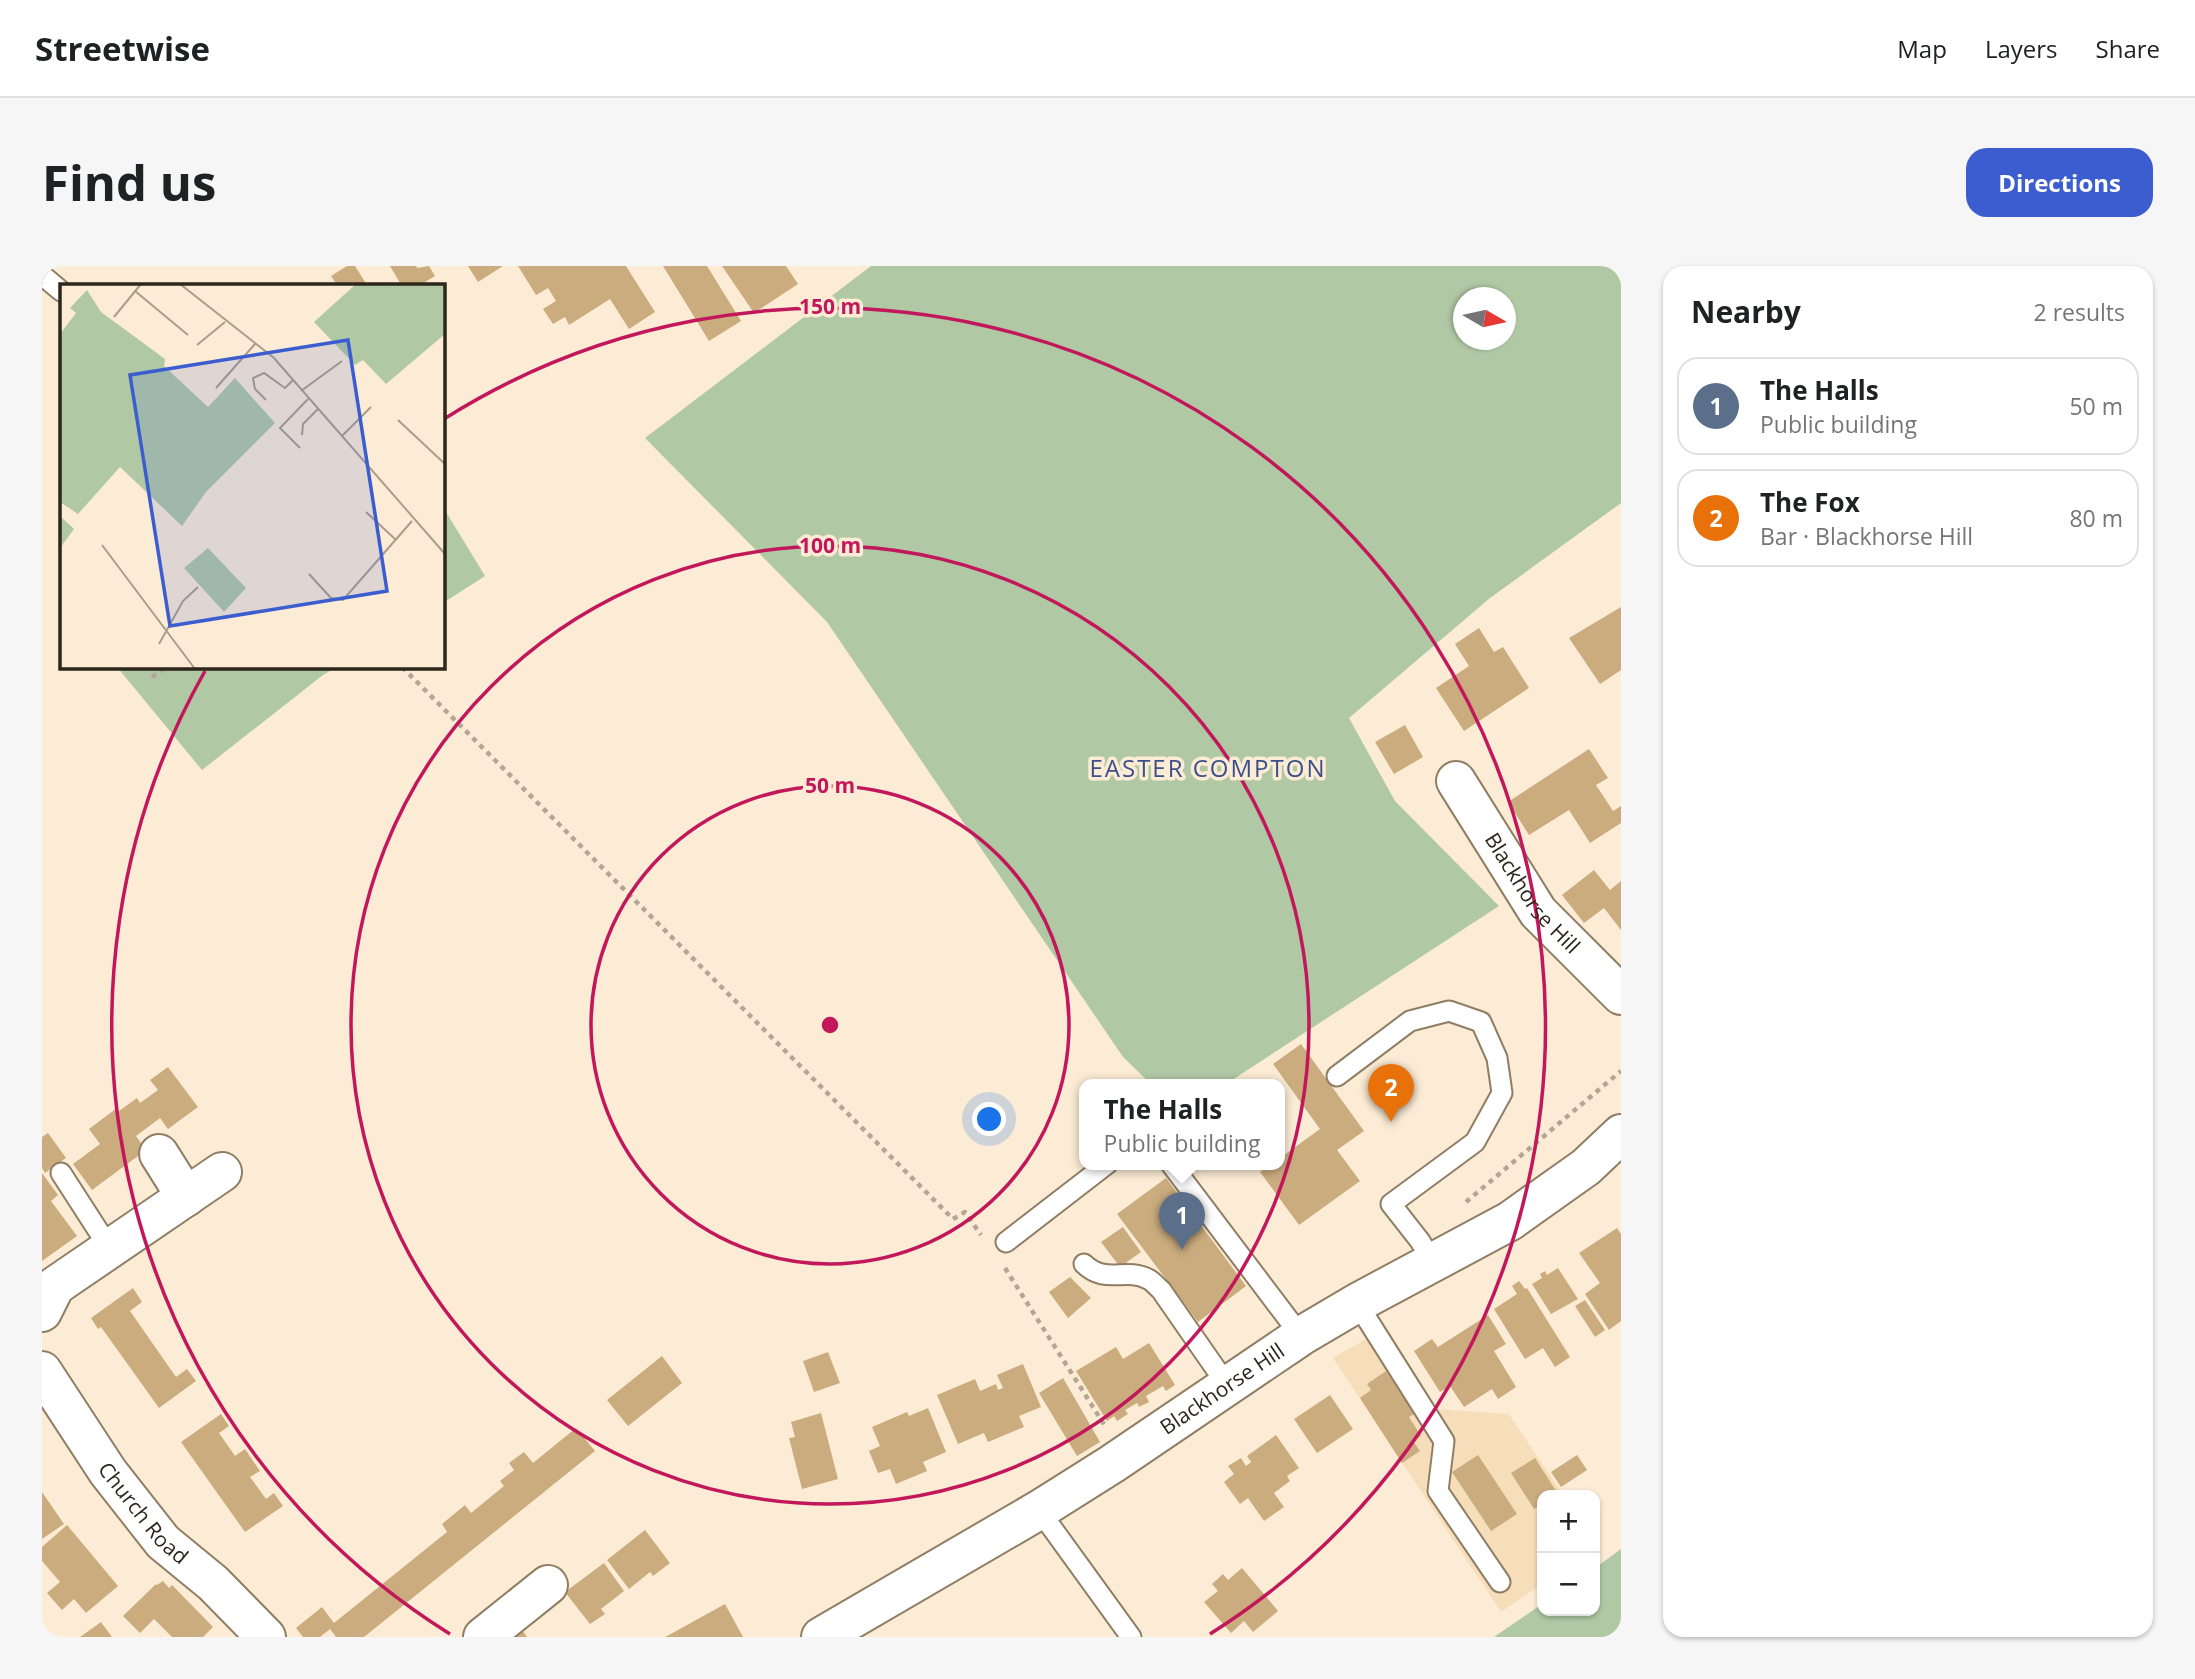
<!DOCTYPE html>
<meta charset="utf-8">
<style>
:root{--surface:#fff;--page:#f6f6f6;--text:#202124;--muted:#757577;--line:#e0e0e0;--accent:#3b5dcf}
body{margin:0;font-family:"Open Sans",sans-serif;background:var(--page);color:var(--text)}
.controls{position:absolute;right:21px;bottom:21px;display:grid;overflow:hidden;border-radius:14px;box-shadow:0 2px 5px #0004}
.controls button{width:63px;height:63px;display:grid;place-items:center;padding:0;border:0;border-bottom:2px solid var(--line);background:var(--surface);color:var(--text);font:35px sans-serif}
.compass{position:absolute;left:1411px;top:21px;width:63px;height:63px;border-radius:50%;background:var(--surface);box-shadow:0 2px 5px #0004;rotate:99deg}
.you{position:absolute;left:948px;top:854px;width:24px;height:24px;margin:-18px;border:5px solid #fff;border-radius:50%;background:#1a73e8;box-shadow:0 0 0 10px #1a73e833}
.badge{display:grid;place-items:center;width:46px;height:46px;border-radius:50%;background:var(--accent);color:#fff;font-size:23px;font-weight:700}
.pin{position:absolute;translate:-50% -58px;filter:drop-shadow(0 2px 4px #0008)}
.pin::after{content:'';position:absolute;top:37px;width:24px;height:21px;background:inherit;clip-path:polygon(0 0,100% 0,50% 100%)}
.popup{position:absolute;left:1037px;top:813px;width:206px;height:91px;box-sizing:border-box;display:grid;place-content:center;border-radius:14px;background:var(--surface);filter:drop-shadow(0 2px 5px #0005);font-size:23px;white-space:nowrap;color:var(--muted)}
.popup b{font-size:26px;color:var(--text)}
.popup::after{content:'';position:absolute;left:50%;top:100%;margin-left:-14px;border:14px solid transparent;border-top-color:var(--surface)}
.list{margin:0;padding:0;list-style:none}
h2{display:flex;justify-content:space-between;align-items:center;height:91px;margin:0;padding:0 28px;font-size:30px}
h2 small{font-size:23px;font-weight:400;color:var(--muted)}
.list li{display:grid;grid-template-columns:46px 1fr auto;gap:21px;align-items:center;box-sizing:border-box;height:98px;margin:0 14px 14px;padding:0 14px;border:2px solid var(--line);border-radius:21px}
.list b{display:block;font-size:26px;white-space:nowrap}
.list p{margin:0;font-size:23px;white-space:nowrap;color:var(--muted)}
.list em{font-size:23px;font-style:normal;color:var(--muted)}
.map{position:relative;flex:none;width:1579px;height:1371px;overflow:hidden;border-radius:21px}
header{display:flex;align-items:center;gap:42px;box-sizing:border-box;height:98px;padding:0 35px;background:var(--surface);border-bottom:2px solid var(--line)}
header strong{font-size:33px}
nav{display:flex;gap:38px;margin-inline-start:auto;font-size:24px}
.intro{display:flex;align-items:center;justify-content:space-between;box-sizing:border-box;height:168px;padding:0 42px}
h1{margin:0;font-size:49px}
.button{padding:18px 32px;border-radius:21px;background:var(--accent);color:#fff;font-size:24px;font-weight:700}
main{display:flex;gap:42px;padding:0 42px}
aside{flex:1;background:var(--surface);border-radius:21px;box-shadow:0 2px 5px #0004}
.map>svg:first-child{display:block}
.built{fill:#f6deba}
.green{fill:#b1c8a5;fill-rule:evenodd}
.building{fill:#caac7e}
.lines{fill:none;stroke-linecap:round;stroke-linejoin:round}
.lane-casing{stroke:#8f7e64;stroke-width:23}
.street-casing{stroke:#8f7e64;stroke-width:42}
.secondary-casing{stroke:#8f7e64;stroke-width:42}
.path{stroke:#b3a693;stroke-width:4.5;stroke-dasharray:5 5;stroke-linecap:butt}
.lane{stroke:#fff;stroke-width:19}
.street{stroke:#fff;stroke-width:38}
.secondary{stroke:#fff;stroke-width:38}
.ring{fill:none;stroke:#c2185b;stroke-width:3.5}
.labels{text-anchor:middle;stroke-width:7;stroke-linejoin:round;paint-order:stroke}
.street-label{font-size:21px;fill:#2d261b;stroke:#fcecd5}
.quarter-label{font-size:24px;letter-spacing:2px;fill:#3b508b;stroke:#fcecd5}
.inset-road{fill:none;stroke:#a99d8b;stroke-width:2}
.view{fill:#3b5dcf;fill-opacity:0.15;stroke:#3b5dcf;stroke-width:3.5}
.inset-edge{fill:none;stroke:#2d261b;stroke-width:3.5}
.centre{fill:#c2185b;stroke:#fcecd5;stroke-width:3.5}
.ring-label{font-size:21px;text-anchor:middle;font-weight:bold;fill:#c2185b;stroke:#fcecd5;stroke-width:7;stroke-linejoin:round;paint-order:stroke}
</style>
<header>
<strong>Streetwise</strong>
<nav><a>Map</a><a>Layers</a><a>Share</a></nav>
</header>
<div class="intro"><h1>Find us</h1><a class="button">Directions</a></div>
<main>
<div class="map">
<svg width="1579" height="1371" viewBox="0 0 1579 1371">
<rect width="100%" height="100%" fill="#fcecd5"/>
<path class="built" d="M1343,1062L1394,1143L1467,1148L1521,1229H1500V1318L1459,1346L1291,1092Z"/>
<path class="green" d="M829,0H1579V237L1448,332L1307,452L1353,535L1457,640L1184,818H1109L1081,791L785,356L603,172ZM1422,32H1464V74H1422Z
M401,241L443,310L401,337Z
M75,401H295L281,409L160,504Z
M1579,1283V1371H1452L1500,1338V1345H1553V1302Z"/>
<path class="building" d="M305,0H313L325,19H295L289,10Z
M348,0H374L375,2L387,0L393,10L378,19H354L358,17Z
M426,0H461L436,16Z
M476,0H584L613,46L587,63L568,33L527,59L523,51L511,58L501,43L514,35L506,22L494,29Z
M621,0H665L699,55L667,75Z
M680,0H744L756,18L712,47Z
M1579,341V404L1558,418L1527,372Z
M1437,362L1452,386L1461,381L1487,422L1422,465L1394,422L1427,400L1413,378Z
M1363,459L1381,491L1352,508L1333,476Z
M1547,483L1566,512L1554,519L1571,545L1579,540V557L1548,577L1527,544L1487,569L1466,536Z
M1552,604L1568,624L1579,615V664L1562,642L1542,657L1520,629Z
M1259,778L1322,865L1295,884L1318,915L1257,959L1218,906L1230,898H1238V892L1278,863L1231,798Z
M126,801L156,841L126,863L118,852L94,870L104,884L50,924L31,898L58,878L47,863L75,842L77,845L95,832L98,837L116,824L108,814Z
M6,867L24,892L3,907L0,902V871Z
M0,907L16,929L9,935L35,970L0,995Z
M1124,912L1204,1020L1156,1056L1075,948Z
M1081,961L1099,986L1078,1001L1059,976Z
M1575,962L1579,968V1055L1567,1064L1543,1028L1558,1017L1537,987Z
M1516,1002L1536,1033L1509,1048L1490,1018L1500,1012L1498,1008L1503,1005L1505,1009Z
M1028,1011L1049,1032L1026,1052L1007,1026Z
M1477,1015L1483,1023L1485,1022L1528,1091L1513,1101L1501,1082L1483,1093L1452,1043L1475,1028L1470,1020Z
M91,1022L100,1036L88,1045L134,1111L145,1103L154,1115L117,1142L59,1061L56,1063L49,1052Z
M1543,1034L1563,1064L1553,1071L1533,1040Z
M1446,1049L1464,1078L1452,1085L1474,1121L1456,1133L1450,1123L1422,1141L1408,1120L1398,1126L1372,1085L1390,1073L1396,1081Z
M1107,1077L1133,1119L1124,1125L1121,1120L1104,1130L1107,1136L1097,1141L1095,1137L1083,1144L1086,1148L1075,1155L1072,1150L1065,1155L1034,1105L1074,1081L1081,1093Z
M786,1086L798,1117L772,1126L761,1095Z
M620,1090L640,1117L586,1160L565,1134Z
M981,1098L999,1141L977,1150L982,1161L946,1176L942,1167L916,1178L895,1129L933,1113L938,1125L954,1118L956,1124L961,1122L955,1109Z
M1344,1105L1372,1148L1367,1151L1379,1170L1371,1175L1378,1185L1360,1197L1318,1132L1329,1124L1325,1118Z
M1021,1112L1058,1176L1035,1190L997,1127Z
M1288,1129L1311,1163L1275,1187L1252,1153Z
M886,1142L904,1186L881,1196L885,1205L854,1218L848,1203L836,1207L827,1185L838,1180L830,1161L865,1146L867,1150Z
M779,1147L796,1213L760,1223L747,1172L753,1171L749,1156Z
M179,1148L187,1160L177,1167L193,1190L203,1183L218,1205L208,1211L224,1233L232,1227L241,1240L203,1266L139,1176Z
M534,1162L553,1185L322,1371H294L288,1363L278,1371H261L254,1362L280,1341L292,1357L405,1266L400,1258L423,1239L429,1247L462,1220L458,1215L472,1204L467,1197L482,1186L491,1197Z
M1234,1169L1257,1202L1245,1210L1248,1215L1232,1227L1242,1241L1222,1255L1206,1232L1198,1238L1182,1216L1192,1208L1186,1200L1199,1192L1204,1200L1209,1196L1205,1190Z
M1436,1189L1475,1248L1449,1265L1410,1206Z
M1535,1189L1545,1204L1519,1221L1509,1206Z
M1493,1192L1516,1228L1500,1229V1238L1492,1243L1469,1207Z
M0,1226L22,1258L0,1273Z
M25,1259L76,1320L44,1347L32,1333L20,1344L5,1327L18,1316L0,1295V1281Z
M603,1264L628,1297L611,1310L608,1306L587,1323L565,1294Z
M562,1297L582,1325L559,1343L563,1348L548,1358L523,1326Z
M1200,1302L1236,1345L1211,1366L1202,1355L1189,1367L1162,1336L1176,1325L1170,1318L1181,1308L1186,1314Z
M121,1315L127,1322L130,1319L171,1361L161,1371H130L112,1353L98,1367L81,1350L114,1318L115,1319Z
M683,1338L701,1371H623L627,1369Z
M59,1356L70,1371H38Z
M478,1361L485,1371H466Z"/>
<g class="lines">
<g class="lane-casing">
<path id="lane" d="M0,9L19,25
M1295,810L1368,755L1407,745L1439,756L1455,792L1460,827L1433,876L1349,938L1378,975L1391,997
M1129,898L1259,1070
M19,907L68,983
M964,976L1065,898
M1042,998C1064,1019 1083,1001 1106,1013C1111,1015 1115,1021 1119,1024L1185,1119
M1315,1037L1402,1175L1396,1225L1458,1316
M997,1244L1089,1371"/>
</g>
<g class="street-casing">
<g id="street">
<path id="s1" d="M1414,515L1496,646L1579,729"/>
<path d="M117,888L144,931"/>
<path d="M0,1046L13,1020L180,906"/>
<path id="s2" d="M0,1105L66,1206L121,1276L171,1317L224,1371"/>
<path d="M441,1371L506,1319"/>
</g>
</g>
<g class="secondary-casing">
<g id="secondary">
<path id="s3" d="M779,1371L997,1244L1070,1198L1259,1070L1315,1037L1468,955L1544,901L1579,868"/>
</g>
</g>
<path class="path" d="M360,401L911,953L923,946L939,969
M110,411L125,401
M1424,936L1579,805
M963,1002L1063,1160"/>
<use href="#lane" class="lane"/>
<use href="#street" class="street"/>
<use href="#secondary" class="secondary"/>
</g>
<g class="ring">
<circle cx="788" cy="759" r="239"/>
<circle cx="788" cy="759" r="479"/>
<path d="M408 1368A718 718 0 0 1 163 405M402 153A718 718 0 1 1 1168 1368"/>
</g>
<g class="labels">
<g class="street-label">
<text dy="7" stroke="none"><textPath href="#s1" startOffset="136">Blackhorse Hill</textPath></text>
<text dy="7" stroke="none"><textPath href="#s3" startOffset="472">Blackhorse Hill</textPath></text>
<text dy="7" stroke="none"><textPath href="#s2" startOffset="175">Church Road</textPath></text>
</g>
<g class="quarter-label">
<text x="1166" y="511">EASTER COMPTON</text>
</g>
</g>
<g transform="translate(18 18)">
<rect width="385" height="385" fill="#fcecd5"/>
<path d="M296,0H385V50L326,100L303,76L295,81L254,38ZM27,6L41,28L105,75L104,82L148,123L175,94L215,139L146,208L122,242L60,183L18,230L0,218V50L16,29L10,24ZM0,232L14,245L0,264ZM148,264L186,304L164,328L124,284Z" fill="#b1c8a5"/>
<path class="inset-road" d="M120,0L214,74L385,270M75,7L128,51M54,33L81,0M137,61L165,38M156,104L195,60M241,107L282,77M206,116L195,105L193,94L204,89L225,104L233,96M338,136L385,180M242,151L243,140L258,125M282,152L311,123M240,164L220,144L248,115M306,228L335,255M42,261L135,385M249,290L271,314L283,316L352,237M99,360L123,317L138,303"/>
<path class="view" d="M288,56L327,307L110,342L70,91Z"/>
<rect width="385" height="385" class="inset-edge"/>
</g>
<circle cx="788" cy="759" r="10" class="centre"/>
<g class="ring-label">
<text x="788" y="48">150 m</text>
<text x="788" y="287">100 m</text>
<text x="788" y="527">50 m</text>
</g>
</svg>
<div class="controls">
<button>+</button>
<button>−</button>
</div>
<svg class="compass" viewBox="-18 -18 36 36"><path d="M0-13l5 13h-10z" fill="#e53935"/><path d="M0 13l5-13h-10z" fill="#757577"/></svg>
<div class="you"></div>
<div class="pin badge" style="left:1140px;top:984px;background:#5c6f8a">1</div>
<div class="popup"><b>The Halls</b>Public building</div>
<div class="pin badge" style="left:1349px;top:856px;background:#e8710a">2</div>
</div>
<aside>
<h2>Nearby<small>2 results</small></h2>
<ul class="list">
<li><span class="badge" style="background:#5c6f8a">1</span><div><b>The Halls</b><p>Public building</p></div><em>50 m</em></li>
<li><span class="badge" style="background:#e8710a">2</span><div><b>The Fox</b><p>Bar · Blackhorse Hill</p></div><em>80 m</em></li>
</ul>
</aside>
</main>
